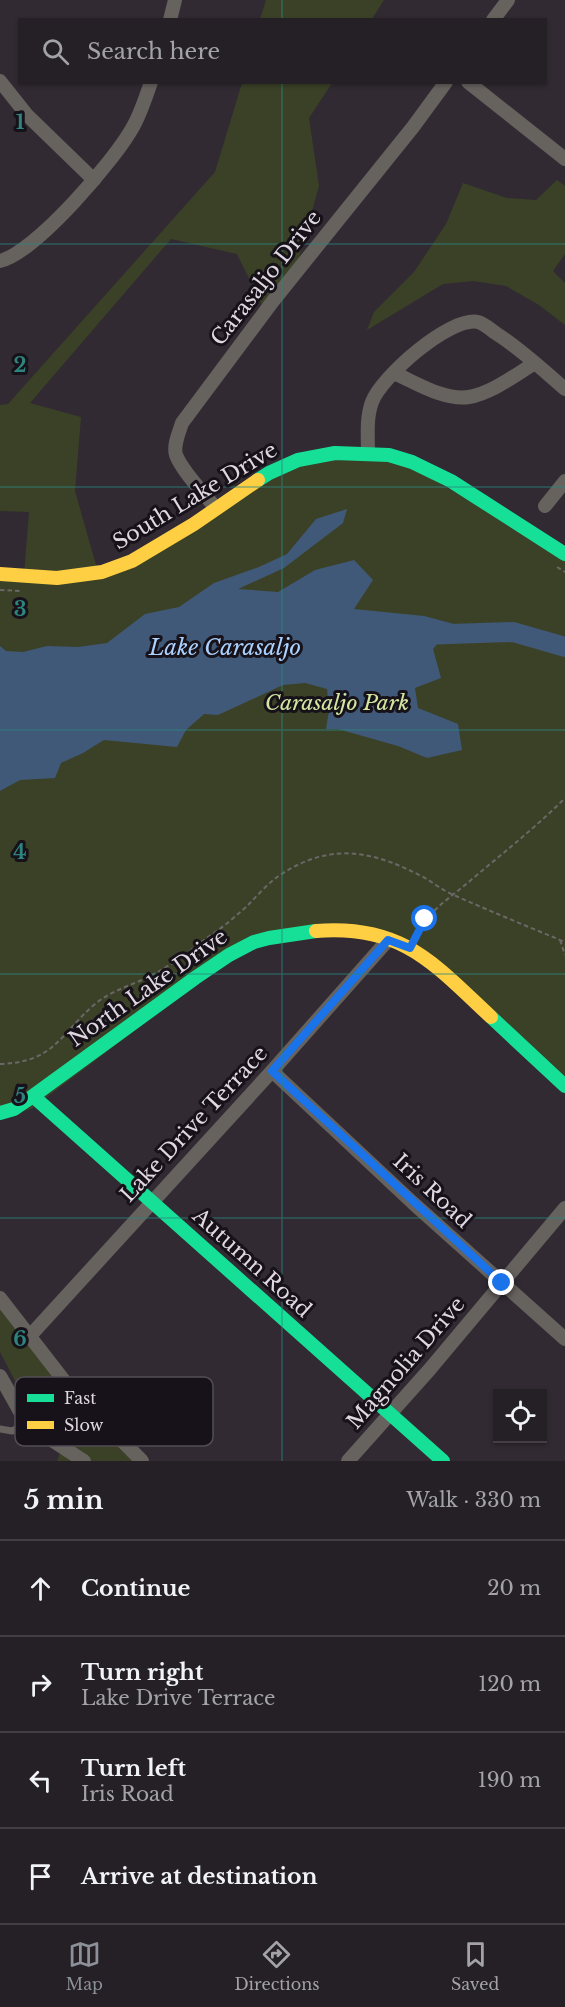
<!DOCTYPE html>
<meta charset="utf-8">
<style>
:root{--surface:#252026;--page:#312d32;--text:#f1f3f6;--muted:#a3a3a7;--line:#423e43;--accent:#8c9099}
body{margin:0;font-family:"Libre Baskerville",serif;background:var(--page);color:var(--text)}
.controls{position:absolute;right:18px;bottom:18px;display:grid;overflow:hidden;border-radius:0px;box-shadow:0 2px 4px #0004}
.controls button{width:54px;height:54px;display:grid;place-items:center;padding:0;border:0;border-bottom:2px solid var(--line);background:var(--surface);color:var(--text);font:30px sans-serif}
.stop{position:absolute;width:18px;height:18px;margin:-14px;border:4px solid #1a73e8;border-radius:50%;background:#fff}
.stop.end{background:#1a73e8;border-color:#fff;box-shadow:0 2px 6px #0008}
.list{margin:0;padding:0;list-style:none}
h2{display:flex;justify-content:space-between;align-items:center;height:78px;margin:0;padding:0 24px;font-size:26px}
h2 small{font-size:20px;font-weight:400;color:var(--muted)}
.list li{display:grid;grid-template-columns:39px 1fr auto;gap:18px;align-items:center;box-sizing:border-box;height:96px;padding:0 24px;border-top:2px solid var(--line)}
.list b{display:block;font-size:22px;white-space:nowrap}
.list p{margin:0;font-size:20px;white-space:nowrap;color:var(--muted)}
.list em{font-size:20px;font-style:normal;color:var(--muted)}
.icon{flex:none;width:33px;height:33px;fill:none;stroke:currentColor;stroke-width:2;stroke-linecap:round;stroke-linejoin:round}
.map{position:relative;flex:none;width:565px;height:1461px;overflow:hidden}
.search{position:absolute;background:var(--surface);box-shadow:0 2px 4px #0004;left:18px;right:18px;top:18px;height:66px;display:flex;align-items:center;gap:15px;box-sizing:border-box;padding:0 21px;border-radius:0px;color:var(--muted);font-size:22px}
.sheet{height:462px;background:var(--surface)}
nav{display:flex;justify-content:space-around;align-items:center;box-sizing:border-box;height:84px;border-top:2px solid var(--line);background:var(--surface);font-size:16px;color:var(--muted)}
nav a{display:grid;justify-items:center;gap:3px}
nav .on{color:var(--accent)}
.map>svg:first-child{display:block}
.green{fill:#3b4127}
.water{fill:#405978}
.lines{fill:none;stroke-linecap:round;stroke-linejoin:round}
.river{stroke:#405978;stroke-width:20}
.path{stroke:#6b6767;stroke-width:2;stroke-dasharray:4.5 3;stroke-linecap:butt}
.lane{stroke:#66625e;stroke-width:7}
.street{stroke:#66625e;stroke-width:14}
.fast{stroke:#16e098;stroke-width:14}
.slow{stroke:#ffcf43;stroke-width:14}
.route{stroke:#1a73e8;stroke-width:8}
.grid{fill:none;stroke:#2e857f;stroke-width:1.5;stroke-opacity:0.55}
.labels{text-anchor:middle;stroke-width:6;stroke-linejoin:round;paint-order:stroke}
.street-label{font-size:21px;fill:#dfd8e2;stroke:#171219}
.park-label{font-size:21px;font-style:italic;fill:#d3e7a1;stroke:#171219}
.water-label{font-size:22px;font-style:italic;fill:#abd1fe;stroke:#171219}
.key{fill:#171219;stroke:#534d55;stroke-width:1.5}
.key-label{font-size:16px;fill:#dfd8e2}
.grid-label{font-size:20px;text-anchor:middle;font-weight:bold;fill:#2e857f;stroke:#171219;stroke-width:6;stroke-linejoin:round;paint-order:stroke}
</style>
<div class="map">
<svg width="565" height="1461" viewBox="0 0 565 1461">
<rect width="100%" height="100%" fill="#312a32"/>
<path class="green" d="M266,0H384L372,19H260Z
M242,83H332L309,118L319,186L298,262L263,307L237,254L171,239L30,403L81,417L75,491L98,572L298,460L389,455L565,554V1088L427,958L355,932L243,949L31,1109L0,1117V574L24,575L29,512L0,511V405L8,404L215,172Z
M557,180L565,186V254L553,271L565,283V325L539,305L506,286L473,281L443,284L367,330L374,312L414,272L446,224L463,183L507,198L536,200Z
M0,1293L67,1389L148,1461H57L61,1450L54,1431L25,1400L0,1352Z"/>
<path class="water" d="M347,509L343,523L284,568L238,589L278,592L315,570L354,560L373,580L354,609L424,616L454,624L433,649L441,678L415,688L418,708L458,724L462,750L427,758L398,746L338,729H326L329,711L327,689L305,683L283,685L218,715L204,714L186,730L177,747L104,740L83,753L61,763L55,778L20,780L0,791V646L6,651L23,652L47,646L78,647L107,643L145,614L179,607L214,583L259,567L287,554L316,519Z"/>
<g class="lines">
<path class="river" d="M420,635L513,632L565,647"/>
<path class="path" d="M557,567L565,572
M0,590L21,591
M417,935C432,907 448,900 471,880C503,853 535,828 565,798
M560,940L565,955
M0,1064C55,1062 59,1035 95,1004C113,989 137,984 156,973C174,963 191,950 208,937C222,928 235,917 247,906C257,896 268,883 280,875C332,841 374,851 425,878C435,884 445,892 456,896C492,912 529,927 565,942"/>
<path class="lane" d="M0,1429L12,1431L27,1424"/>
<path class="street" d="M170,20L175,0
M493,20L508,0
M0,81L27,115L94,180
M468,82L565,159
M0,261C35,253 117,158 134,125C141,112 146,97 151,82
M394,373C415,382 444,401 469,397C492,393 515,375 535,363
M368,453C368,437 366,418 372,402C381,377 450,316 478,322C485,324 491,330 497,334C522,350 543,370 565,389
M545,506L565,481
M216,508C205,495 182,471 176,455C173,445 179,433 182,423L273,301L413,127L446,82
M272,1071L413,1203L565,1339
M0,1298L69,1387L142,1461
M29,1337L272,1071L388,940
M0,1376L27,1424L84,1461
M348,1461L430,1369L565,1208"/>
<path class="fast" d="M258,480L269,473L298,460L335,453L389,455L412,462L451,481L565,554
M491,1017L565,1086
M33,1096L443,1461
M0,1113L14,1109L33,1096L195,978L229,955L254,942L269,938L316,931"/>
<path class="slow" d="M0,574L57,578L102,572L132,561L194,524L258,480
M316,931C402,924 433,963 491,1017"/>
</g>
<g class="lines">
<path class="route" d="M425,919L410,948L388,940L272,1071L502,1283"/>
</g>
<path class="grid" d="M282,0V20M282,82V1461M0,244H565M0,487H565M0,730H565M0,974H565M0,1218H565"/>
<g class="labels">
<g class="street-label">
<text transform="translate(266 278) rotate(-52)" y="7">Carasaljo Drive</text>
<text transform="translate(195 496) rotate(-31)" y="7">South Lake Drive</text>
<text transform="translate(148 988) rotate(-35)" y="7">North Lake Drive</text>
<text transform="translate(194 1124) rotate(-47)" y="7">Lake Drive Terrace</text>
<text transform="translate(432 1191) rotate(43)" y="7">Iris Road</text>
<text transform="translate(252 1263) rotate(42)" y="7">Autumn Road</text>
<text transform="translate(406 1363) rotate(-49)" y="7">Magnolia Drive</text>
</g>
<g class="park-label">
<text x="337" y="710">Carasaljo Park</text>
</g>
<g class="water-label">
<text x="225" y="655">Lake Carasaljo</text>
</g>
</g>
<rect x="15" y="1377" width="198" height="69" rx="9" class="key"/>
<rect x="27" y="1394" width="27" height="8" fill="#16e098"/>
<rect x="27" y="1421" width="27" height="8" fill="#ffcf43"/>
<g class="key-label">
<text x="64" y="1404">Fast</text>
<text x="64" y="1431">Slow</text>
</g>
<g class="grid-label">
<text x="20" y="129">1</text>
<text x="20" y="372">2</text>
<text x="20" y="616">3</text>
<text x="20" y="859">4</text>
<text x="20" y="1103">5</text>
<text x="20" y="1346">6</text>
</g>
</svg>
<div class="controls">
<button><svg class="icon" aria-label="locate" viewBox="0 0 24 24"><circle cx="12" cy="12" r="6"/><path d="M12 2v4M12 18v4M2 12h4M18 12h4"/></svg></button>
</div>
<div class="stop" style="left:425px;top:919px"></div>
<div class="stop end" style="left:502px;top:1283px"></div>
<div class="search"><svg class="icon" aria-label="search" viewBox="0 0 24 24"><circle cx="10" cy="10" r="6"/><path d="M15 15l6 6"/></svg>Search here</div>
</div>
<section class="sheet">
<h2>5 min<small>Walk · 330 m</small></h2>
<ul class="list">
<li><svg class="icon" aria-label="ahead" viewBox="0 0 24 24"><path d="M12 20V5M6 11l6-6 6 6"/></svg><div><b>Continue</b></div><em>20 m</em></li>
<li><svg class="icon" aria-label="right" viewBox="0 0 24 24"><path d="M7 20v-9h11M14 6l5 5-5 5"/></svg><div><b>Turn right</b><p>Lake Drive Terrace</p></div><em>120 m</em></li>
<li><svg class="icon" aria-label="left" viewBox="0 0 24 24"><path d="M17 20v-9H6M10 6l-5 5 5 5"/></svg><div><b>Turn left</b><p>Iris Road</p></div><em>190 m</em></li>
<li><svg class="icon" aria-label="arrive" viewBox="0 0 24 24"><path d="M6 21V4h12l-3 4 3 4H6"/></svg><div><b>Arrive at destination</b></div></li>
</ul>
</section>
<nav>
<a class="on"><svg class="icon" aria-label="map" viewBox="0 0 24 24"><path d="M3 6l6-2 6 2 6-2v14l-6 2-6-2-6 2zM9 4v14M15 6v14"/></svg>Map</a>
<a><svg class="icon" aria-label="directions" viewBox="0 0 24 24"><path d="M12 3l9 9-9 9-9-9zM9 14v-3h6M13 9l2 2-2 2"/></svg>Directions</a>
<a><svg class="icon" aria-label="saved" viewBox="0 0 24 24"><path d="M7 4h10v16l-5-4-5 4z"/></svg>Saved</a>
</nav>
